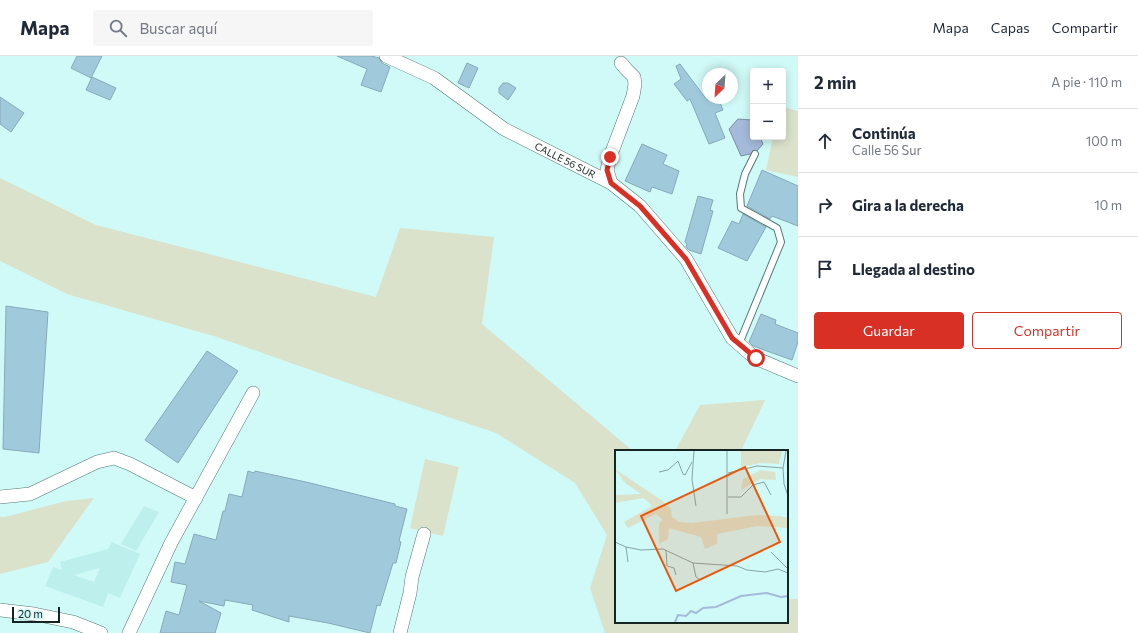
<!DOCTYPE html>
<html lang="es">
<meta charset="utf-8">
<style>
:root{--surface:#fff;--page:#f6f6f7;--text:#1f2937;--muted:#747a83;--line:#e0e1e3;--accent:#d93025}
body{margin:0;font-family:Commissioner,sans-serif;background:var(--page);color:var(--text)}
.controls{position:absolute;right:12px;top:12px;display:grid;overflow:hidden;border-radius:4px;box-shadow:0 2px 10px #0003}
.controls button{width:36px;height:36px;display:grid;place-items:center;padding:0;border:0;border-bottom:1px solid var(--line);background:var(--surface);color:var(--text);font:20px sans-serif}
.compass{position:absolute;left:702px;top:12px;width:36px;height:36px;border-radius:50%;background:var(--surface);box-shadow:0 2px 10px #0003;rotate:205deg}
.scale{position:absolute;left:12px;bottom:10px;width:48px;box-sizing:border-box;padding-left:4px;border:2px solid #152524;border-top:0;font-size:11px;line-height:14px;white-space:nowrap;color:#152524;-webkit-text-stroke:3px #d0faf7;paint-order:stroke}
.stop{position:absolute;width:12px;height:12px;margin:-9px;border:3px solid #d93025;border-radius:50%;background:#fff}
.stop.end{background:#d93025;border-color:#fff;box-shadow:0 1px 4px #0008}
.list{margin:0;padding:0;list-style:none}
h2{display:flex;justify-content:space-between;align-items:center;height:52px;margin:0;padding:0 16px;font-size:17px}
h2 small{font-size:13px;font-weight:400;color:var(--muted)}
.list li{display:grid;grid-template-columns:26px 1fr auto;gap:12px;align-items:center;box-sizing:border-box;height:64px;padding:0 16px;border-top:1px solid var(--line)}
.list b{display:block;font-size:15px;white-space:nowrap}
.list p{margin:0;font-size:13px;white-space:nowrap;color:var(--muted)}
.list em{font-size:13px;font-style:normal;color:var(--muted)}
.actions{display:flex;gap:8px;padding:12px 16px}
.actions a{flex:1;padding:9px 0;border:1px solid var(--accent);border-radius:4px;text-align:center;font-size:14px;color:var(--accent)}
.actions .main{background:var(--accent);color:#fff}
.icon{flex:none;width:22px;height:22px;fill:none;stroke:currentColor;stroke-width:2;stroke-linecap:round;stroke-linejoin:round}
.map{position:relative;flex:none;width:798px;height:577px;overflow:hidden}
header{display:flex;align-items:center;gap:24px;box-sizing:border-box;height:56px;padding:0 20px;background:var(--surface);border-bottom:1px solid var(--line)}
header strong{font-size:19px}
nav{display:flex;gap:22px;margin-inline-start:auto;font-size:14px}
.search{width:280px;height:36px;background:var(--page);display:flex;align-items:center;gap:10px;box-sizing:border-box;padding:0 14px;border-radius:4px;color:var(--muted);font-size:15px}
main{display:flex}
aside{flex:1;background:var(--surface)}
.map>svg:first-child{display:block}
.built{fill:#bdf0ec;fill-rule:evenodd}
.green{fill:#dae2cb}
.water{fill:#a5bada;stroke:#7a8da3}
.building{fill:#a0cadc;stroke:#87a9b8}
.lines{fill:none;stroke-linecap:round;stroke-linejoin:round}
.lane-casing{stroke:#527976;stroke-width:8}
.street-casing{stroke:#527976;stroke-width:14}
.lane{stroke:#fff;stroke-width:6}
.street{stroke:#fff;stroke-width:13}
.route{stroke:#d93025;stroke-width:5}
.labels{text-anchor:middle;stroke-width:4;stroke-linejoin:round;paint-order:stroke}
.street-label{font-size:10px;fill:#152524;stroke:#d0faf7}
.inset-river{fill:none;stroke:#a5bada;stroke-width:2}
.inset-road{fill:none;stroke:#85a5a3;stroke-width:1}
.view{fill:#e8590c;fill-opacity:0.15;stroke:#e8590c;stroke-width:2}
.inset-edge{fill:none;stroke:#152524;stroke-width:2}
</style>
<header>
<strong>Mapa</strong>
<div class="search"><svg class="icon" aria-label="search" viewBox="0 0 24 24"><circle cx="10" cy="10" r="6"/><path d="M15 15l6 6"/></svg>Buscar aquí</div>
<nav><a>Mapa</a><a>Capas</a><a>Compartir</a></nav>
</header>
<main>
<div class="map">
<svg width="798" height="577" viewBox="0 0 798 577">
<rect width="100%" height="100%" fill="#d0faf7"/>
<path class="built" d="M144,450L159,456L136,495L121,488Z
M112,486L140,498L120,542L108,537L103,551L45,530L53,511L62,514L60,506L108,493ZM100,512L94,526L74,519Z"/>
<path class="green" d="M783,51L798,55V121L766,114L773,81H783Z
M0,122L96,169L376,241L400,172L494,181L482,268L633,395H616V566H787V543H798V577H605L590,532L607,479L575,427L496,377L362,332L217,281L67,238L0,205Z
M765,344L741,395H675L700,349Z
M425,403L459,411L443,480L410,472Z
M94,442L48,506L0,518V461H5L66,445Z"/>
<path class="water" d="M738,63L752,64L753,66V81H760L763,88L755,97L741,100L729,73Z"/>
<path class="building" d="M77,0H102L91,22L71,12Z
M337,0H372L379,2L382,7L390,11L381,36L361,29L367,13Z
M467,7L478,12L469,32L458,27Z
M680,8L707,44L709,43L711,45L718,42L723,54L715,57L725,82L709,88L690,43L687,45L674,28L681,23L676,10Z
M92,21L116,32L110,44L86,34Z
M503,27H508L516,32L508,44L499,37V32Z
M0,41L24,57L11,76L0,68Z
M642,88L667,99L663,108L679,115L672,138L652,131L650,136L625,125Z
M762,114L798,130V170L772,160L770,163L747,150Z
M698,140L713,144L710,154L713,155L701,198L689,194L686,191L687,188L685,186Z
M743,158L766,171L747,205L718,192L732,165L739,168Z
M6,250L48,256L39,397L3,393Z
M761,258L776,264L775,268L798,277V286L792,304L753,290L749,286Z
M207,295L238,315L178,407L145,384Z
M248,415L254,417L255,415L306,426L395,448V450L407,453L399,485L401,486L396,507H393L380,550L377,549L370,577L328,567L289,560V566L252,554L253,549L225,544L224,550L199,545L221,557L215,577H160L166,555L179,559L187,529L171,526L175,506L185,508L194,478L216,484L223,455H225L229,438L242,441Z"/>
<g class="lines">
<g class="lane-casing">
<path id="lane" d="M739,288L781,186L777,172L741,152L740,138L745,118L755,98"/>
</g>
<g class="street-casing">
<g id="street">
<path id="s1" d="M386,0L434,22L504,73L611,127L640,150L686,203L732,282L755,302L798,320"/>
<path d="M611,127L607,114L610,101L633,40L635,28L634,21L626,13L621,7"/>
<path d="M0,441L30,438L97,406L114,402L130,408L196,442"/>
<path d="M0,554L34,558L73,566L101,577"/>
<path d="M129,577L171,487L253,337"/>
<path d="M400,577L410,537L412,521L424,478"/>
</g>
</g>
<use href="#lane" class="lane"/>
<use href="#street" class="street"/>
</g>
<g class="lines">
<path class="route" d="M610,101L607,114L611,127L640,150L686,203L732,282L756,302"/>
</g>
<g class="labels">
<g class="street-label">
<text dy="4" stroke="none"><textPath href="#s1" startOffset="208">CALLE 56 SUR</textPath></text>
</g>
</g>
<g transform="translate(615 394)">
<rect width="173" height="173" fill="#d0faf7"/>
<path d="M126,1H167L164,14L145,13L126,17ZM0,19L49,52L56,59L57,67L64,72L77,73L142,65L165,66L173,68V78L142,76L102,84V94L90,99L86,87L54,78L53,89L44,94V73L48,70L41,64L13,78L9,72L37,56L29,48L0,53V45L26,44L10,33ZM146,20L160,22L161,30L145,29L126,40L128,29Z" fill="#dae2cb"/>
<path class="inset-river" d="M60,172L63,165L71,166L76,161L81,163L88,158L101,157L126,146L152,143L166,147L173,146"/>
<path class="inset-road" d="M79,1L77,29L81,56M168,18L169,34L173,46M44,22L53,20L63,11L68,24L70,25L77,12M113,23L142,16L168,18L171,1M113,47H126L138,35L149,32L156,45M112,64V1M0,92L11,97L26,100L48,99L78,113L122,116L132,120L150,122L163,119L173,123M11,97L13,112M51,100L52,116L59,118L61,125M156,102L173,119M78,113L81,127L84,129"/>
<path class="view" d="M130,17L165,92L61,141L26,66Z"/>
<rect width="173" height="173" class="inset-edge"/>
</g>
</svg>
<div class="controls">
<button>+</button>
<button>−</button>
</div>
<svg class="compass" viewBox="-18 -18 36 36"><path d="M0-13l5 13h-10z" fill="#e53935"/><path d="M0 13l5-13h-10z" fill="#747a83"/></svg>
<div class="scale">20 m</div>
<div class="stop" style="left:756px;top:302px"></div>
<div class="stop end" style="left:610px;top:101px"></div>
</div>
<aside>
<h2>2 min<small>A pie · 110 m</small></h2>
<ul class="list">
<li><svg class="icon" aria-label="ahead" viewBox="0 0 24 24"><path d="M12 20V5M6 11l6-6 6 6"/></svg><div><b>Continúa</b><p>Calle 56 Sur</p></div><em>100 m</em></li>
<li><svg class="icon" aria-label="right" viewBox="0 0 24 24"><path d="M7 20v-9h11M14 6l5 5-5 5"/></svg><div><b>Gira a la derecha</b></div><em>10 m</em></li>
<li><svg class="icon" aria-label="arrive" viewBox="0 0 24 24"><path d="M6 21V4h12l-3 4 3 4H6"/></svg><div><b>Llegada al destino</b></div></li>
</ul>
<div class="actions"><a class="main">Guardar</a><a>Compartir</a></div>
</aside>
</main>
